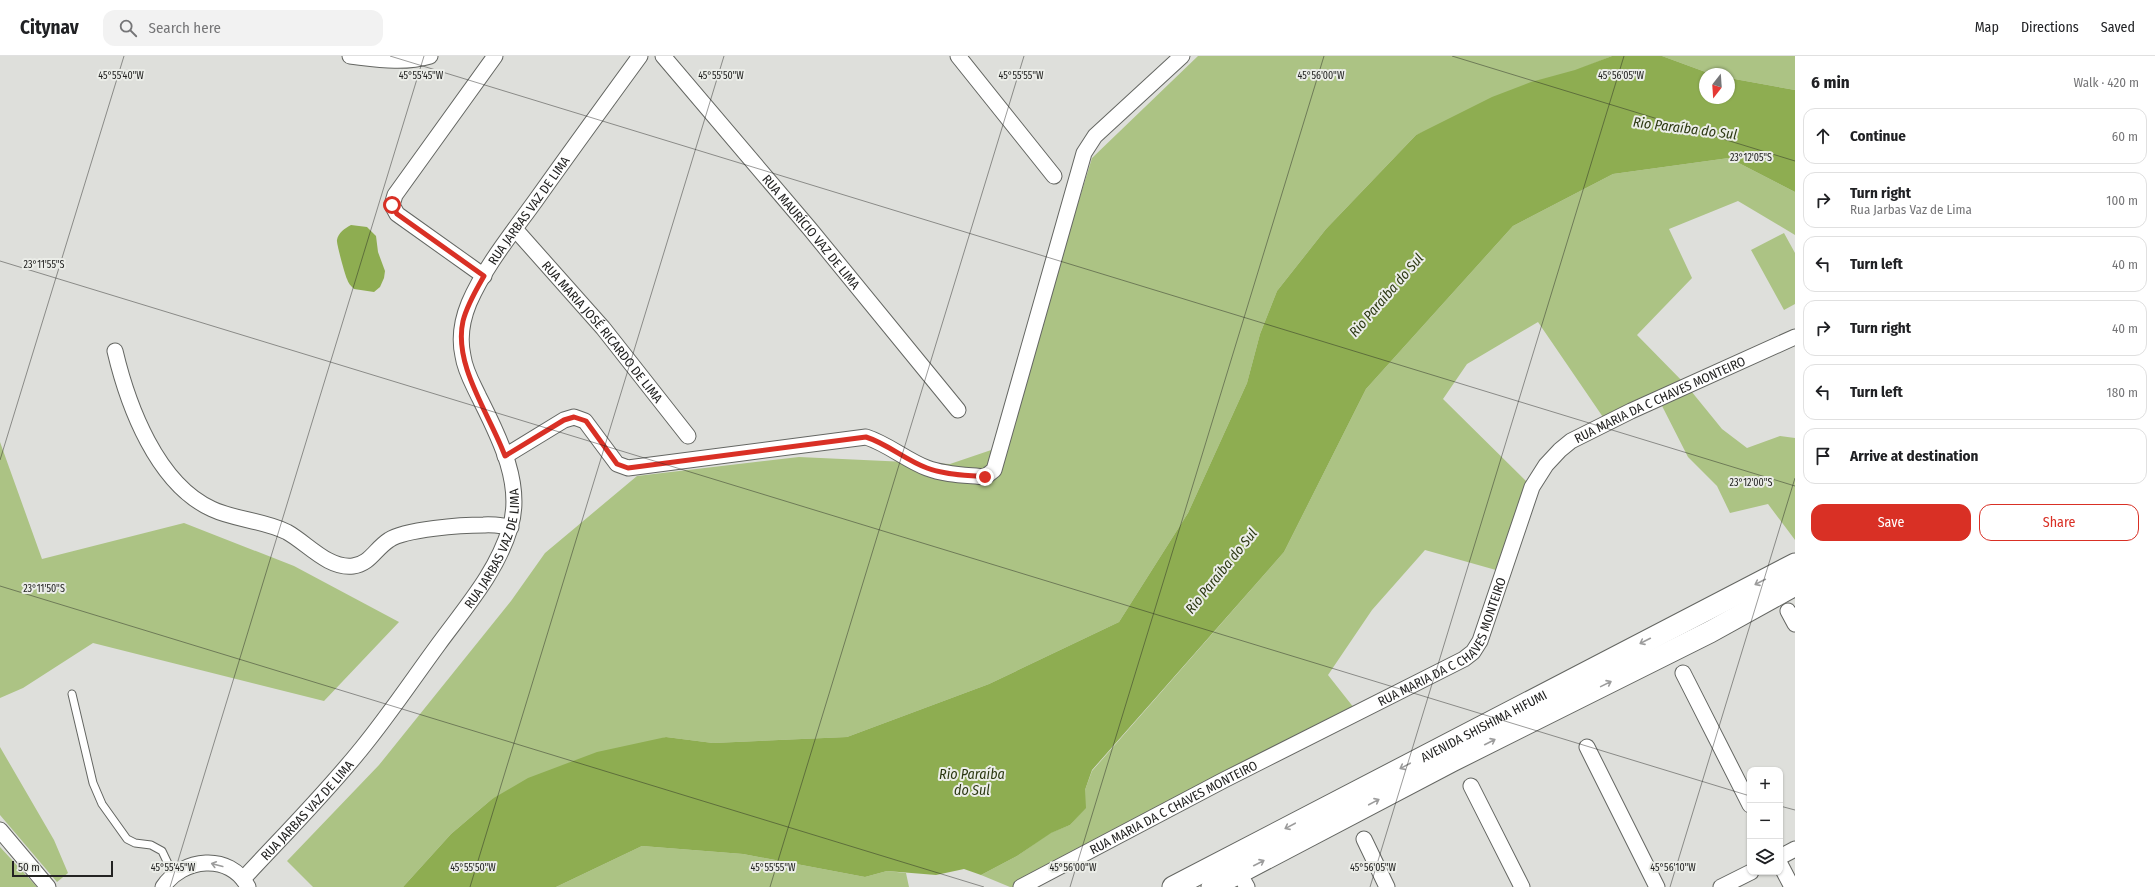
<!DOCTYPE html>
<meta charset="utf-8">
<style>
:root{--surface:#fff;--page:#f2f2f2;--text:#202124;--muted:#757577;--line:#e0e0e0;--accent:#d93025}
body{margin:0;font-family:"Fira Sans Condensed",sans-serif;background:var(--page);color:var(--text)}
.controls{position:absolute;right:12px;bottom:12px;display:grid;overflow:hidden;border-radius:8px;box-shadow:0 1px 3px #0004}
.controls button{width:36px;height:36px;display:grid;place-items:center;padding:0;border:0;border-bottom:1px solid var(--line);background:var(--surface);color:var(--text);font:20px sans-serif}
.compass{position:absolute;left:1699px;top:12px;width:36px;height:36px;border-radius:50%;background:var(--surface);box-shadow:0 1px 3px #0004;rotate:197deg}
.scale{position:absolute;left:12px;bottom:10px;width:101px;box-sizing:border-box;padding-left:4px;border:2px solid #232322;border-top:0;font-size:11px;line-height:14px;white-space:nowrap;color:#232322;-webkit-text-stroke:3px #ebede8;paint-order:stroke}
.stop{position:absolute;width:12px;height:12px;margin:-9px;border:3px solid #d93025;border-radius:50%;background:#fff}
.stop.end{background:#d93025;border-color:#fff;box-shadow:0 1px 4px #0008}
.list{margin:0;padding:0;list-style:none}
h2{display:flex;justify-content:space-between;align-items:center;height:52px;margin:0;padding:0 16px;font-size:17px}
h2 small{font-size:13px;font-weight:400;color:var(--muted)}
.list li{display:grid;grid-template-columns:26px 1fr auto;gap:12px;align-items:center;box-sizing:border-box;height:56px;margin:0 8px 8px;padding:0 8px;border:1px solid var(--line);border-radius:12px}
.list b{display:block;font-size:15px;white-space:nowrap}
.list p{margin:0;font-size:13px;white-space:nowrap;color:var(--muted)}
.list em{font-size:13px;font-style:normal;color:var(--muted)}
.actions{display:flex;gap:8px;padding:12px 16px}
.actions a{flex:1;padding:9px 0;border:1px solid var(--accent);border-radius:12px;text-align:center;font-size:14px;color:var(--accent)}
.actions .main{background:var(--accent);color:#fff}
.icon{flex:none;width:22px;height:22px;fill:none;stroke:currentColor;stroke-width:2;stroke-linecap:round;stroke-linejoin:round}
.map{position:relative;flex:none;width:1795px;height:831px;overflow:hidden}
header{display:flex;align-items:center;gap:24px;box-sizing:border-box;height:56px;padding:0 20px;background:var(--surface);border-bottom:1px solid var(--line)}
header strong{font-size:19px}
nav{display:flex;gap:22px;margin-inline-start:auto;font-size:14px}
.search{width:280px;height:36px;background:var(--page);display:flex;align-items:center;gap:10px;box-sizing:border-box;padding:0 14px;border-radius:12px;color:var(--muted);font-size:15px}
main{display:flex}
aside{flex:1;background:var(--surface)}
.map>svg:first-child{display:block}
.green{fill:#acc384}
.water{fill:#8ead51}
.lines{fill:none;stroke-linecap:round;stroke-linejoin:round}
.lane-casing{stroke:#646662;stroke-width:9}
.street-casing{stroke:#646662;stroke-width:17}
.secondary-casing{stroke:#646662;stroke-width:23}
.lane{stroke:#fff;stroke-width:7}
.street{stroke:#fff;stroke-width:15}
.secondary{stroke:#fff;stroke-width:21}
.oneway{stroke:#9c9c9c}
.route{stroke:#d93025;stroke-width:5}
.ticks{fill:none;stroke:#232322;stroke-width:1;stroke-opacity:0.45}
.labels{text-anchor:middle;stroke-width:4;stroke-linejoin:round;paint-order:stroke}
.street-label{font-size:13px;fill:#232322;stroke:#ebede8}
.water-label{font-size:14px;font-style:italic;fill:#2c3812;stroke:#ebede8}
.ticks-label{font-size:10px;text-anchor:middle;fill:#232322;stroke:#ebede8;stroke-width:4;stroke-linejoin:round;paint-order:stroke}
</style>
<header>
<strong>Citynav</strong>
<div class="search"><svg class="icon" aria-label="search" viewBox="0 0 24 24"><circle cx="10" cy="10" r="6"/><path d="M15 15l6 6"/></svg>Search here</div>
<nav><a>Map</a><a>Directions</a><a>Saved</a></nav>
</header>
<main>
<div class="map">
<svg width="1795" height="831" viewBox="0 0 1795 831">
<rect width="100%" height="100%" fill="#dedfdb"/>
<path class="green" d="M1198,0H1612L1416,79L1326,173L1277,235L1260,278L1247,327L1188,457L1119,566L989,628L847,681L713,687L666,681L492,743L451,778L403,831H313L287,805L379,709L511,545L545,497L637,420L799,401L950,408L1003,390L1092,102Z
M1662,0H1795V34L1729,22V18H1711Z
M1729,102L1795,136V179L1738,145L1669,173L1692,222L1637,279L1687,330L1722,373L1747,392L1780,380L1795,382V484L1768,448L1730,457L1717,430L1688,401L1659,344L1607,367L1538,266L1467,308L1443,343L1532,431L1503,516L1425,494L1372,554L1328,619L1358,657L1021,831H1010L981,819L1017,800L1050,777L1070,769L1085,752V734L1092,715L1284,496L1366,333L1513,170L1613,118Z
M1784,177L1795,197V248L1784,254L1751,194Z
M0,386L42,503L184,467L294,510L399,566L324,645L93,587L23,632L0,642Z
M0,691L54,784L68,817L57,826L0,759Z
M642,790L743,798L865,821L887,815L906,817L909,831H556Z
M0,791L37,831H0Z"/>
<path class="water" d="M1612,0H1662L1711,18H1705V42H1729V22L1795,34V136L1729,102L1613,118L1513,170L1366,333L1284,496L1092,714L1085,734L1086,752L1070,769L1051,777L1017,800L981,819L964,813L936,819L887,815L865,821L743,798L642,790L556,831H403L451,778L492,743L528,722L597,696L666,681L713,687L847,681L989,628L1119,566L1188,457L1247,327L1260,278L1277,235L1326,173L1416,79L1492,41L1531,26L1575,14Z
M351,169L367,171L376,180L378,196L385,215L384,222L380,231L374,236L354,233C351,230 348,227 347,223C345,219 336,186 337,184C338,177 345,172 351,169Z"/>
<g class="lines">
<g class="lane-casing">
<path id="lane" d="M72,638L93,727L102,748L127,783L135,787L151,789L162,795L173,818"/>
</g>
<g class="street-casing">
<g id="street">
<path d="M350,0C376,3 403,8 430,0"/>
<path id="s1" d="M663,0L810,173L958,354"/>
<path d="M958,0L1054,120"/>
<path id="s2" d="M515,173L603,272L688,380"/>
<path d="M484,220L397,158L392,149L395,139L495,0"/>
<path d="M115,295C128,350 157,428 212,453C235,464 263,464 287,476C307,487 328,513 353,510C370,508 375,493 389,484C405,473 462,469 484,469C492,468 502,470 511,471"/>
<path d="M505,400L564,364L574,361L585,365L617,408L628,412L866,381C888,388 906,404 927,412C945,419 966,419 985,421L994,414L1084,97L1095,80L1182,0"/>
<path d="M1788,555L1795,568"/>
<path d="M1683,617L1750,749"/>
<path d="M1587,691L1657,831"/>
<path d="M1471,730L1522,831"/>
<path d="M0,774L48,831"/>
<path d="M1364,783L1387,831"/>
<path d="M1780,801L1795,793"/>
<path d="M1780,808L1792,831"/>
<path d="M1239,817L1247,831"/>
<path id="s3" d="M243,823C283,780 325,738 362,692C389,659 413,623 438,589C465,552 497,516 510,472C524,428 498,379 479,341C473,328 465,315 463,300C459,282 462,264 469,247C485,210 513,176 536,144C570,96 605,48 640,0"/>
<path d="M163,831C182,802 230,796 248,831"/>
<path id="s4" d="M1021,831L1224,724L1464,603L1473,596L1480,585L1532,431L1546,409L1560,394L1571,385L1631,355L1795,281"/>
<path d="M1721,831L1751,816"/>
</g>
</g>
<g class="secondary-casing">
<g id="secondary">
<path id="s5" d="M1173,831L1795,508"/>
<path d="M1212,831L1452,705L1710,576L1795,529"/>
</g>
</g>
<use href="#lane" class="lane"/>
<use href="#street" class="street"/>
<use href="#secondary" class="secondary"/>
</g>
<defs><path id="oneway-shaft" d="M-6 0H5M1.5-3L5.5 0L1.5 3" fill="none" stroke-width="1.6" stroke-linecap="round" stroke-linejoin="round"/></defs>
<g class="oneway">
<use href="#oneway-shaft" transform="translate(1760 526) rotate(153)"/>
<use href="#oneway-shaft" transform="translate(1645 585) rotate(153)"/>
<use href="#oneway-shaft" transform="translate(1606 628) rotate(-26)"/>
<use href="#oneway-shaft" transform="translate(1490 686) rotate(-27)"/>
<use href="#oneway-shaft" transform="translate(1405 710) rotate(152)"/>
<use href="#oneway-shaft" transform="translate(1374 746) rotate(-28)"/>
<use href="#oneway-shaft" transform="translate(1290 770) rotate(152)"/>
<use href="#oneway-shaft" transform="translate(1259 807) rotate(-27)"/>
<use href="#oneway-shaft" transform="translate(217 809) rotate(-165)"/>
</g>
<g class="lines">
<path class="route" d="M392,149L397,158L484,220C476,234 467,249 463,265C453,309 490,359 505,400L564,364L574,361L586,365L617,408L628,412L866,381C888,388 905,404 927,412C945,419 966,419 985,421"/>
</g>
<path class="ticks" d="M390,0L1795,430M1452,0L1795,105M0,205L1750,740M0,404L124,0M0,530L984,831M1780,750L1795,754M170,831L424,0M470,831L724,0M770,831L1024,0M1070,831L1324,0M1370,831L1624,0M1670,831L1795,422"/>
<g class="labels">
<g class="street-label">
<text dy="5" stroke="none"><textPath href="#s3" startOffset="790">RUA JARBAS VAZ DE LIMA</textPath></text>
<text dy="5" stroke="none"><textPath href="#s1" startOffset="230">RUA MAURÍCIO VAZ DE LIMA</textPath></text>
<text dy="5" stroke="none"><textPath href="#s2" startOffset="135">RUA MARIA JOSÉ RICARDO DE LIMA</textPath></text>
<text dy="5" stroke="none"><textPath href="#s4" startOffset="844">RUA MARIA DA C CHAVES MONTEIRO</textPath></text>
<text dy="5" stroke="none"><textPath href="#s3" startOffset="418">RUA JARBAS VAZ DE LIMA</textPath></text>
<text dy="5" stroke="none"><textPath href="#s4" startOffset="496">RUA MARIA DA C CHAVES MONTEIRO</textPath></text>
<text dy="5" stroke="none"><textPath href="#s5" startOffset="350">AVENIDA SHISHIMA HIFUMI</textPath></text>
<text dy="5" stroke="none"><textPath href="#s4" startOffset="172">RUA MARIA DA C CHAVES MONTEIRO</textPath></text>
<text dy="5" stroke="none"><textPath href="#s3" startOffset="94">RUA JARBAS VAZ DE LIMA</textPath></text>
</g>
<g class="water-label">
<text transform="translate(1685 72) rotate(7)" y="5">Rio Paraíba do Sul</text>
<text transform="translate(1386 239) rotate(-49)" y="5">Rio Paraíba do Sul</text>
<text transform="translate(1221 515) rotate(-51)" y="5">Rio Paraíba do Sul</text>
<text x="972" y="723">Rio Paraíba<tspan x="972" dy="16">do Sul</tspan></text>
</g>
</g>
<g class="ticks-label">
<text x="121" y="23">45°55'40"W</text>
<text x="421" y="23">45°55'45"W</text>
<text x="721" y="23">45°55'50"W</text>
<text x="1021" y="23">45°55'55"W</text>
<text x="1321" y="23">45°56'00"W</text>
<text x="1621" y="23">45°56'05"W</text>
<text x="1751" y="105">23°12'05"S</text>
<text x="44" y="212">23°11'55"S</text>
<text x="1751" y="430">23°12'00"S</text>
<text x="44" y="536">23°11'50"S</text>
<text x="173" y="815">45°55'45"W</text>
<text x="473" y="815">45°55'50"W</text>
<text x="773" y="815">45°55'55"W</text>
<text x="1073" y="815">45°56'00"W</text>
<text x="1373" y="815">45°56'05"W</text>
<text x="1673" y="815">45°56'10"W</text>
</g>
</svg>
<div class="controls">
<button>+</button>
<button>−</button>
<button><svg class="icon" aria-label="layers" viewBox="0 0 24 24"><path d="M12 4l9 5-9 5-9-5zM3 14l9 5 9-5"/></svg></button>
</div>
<svg class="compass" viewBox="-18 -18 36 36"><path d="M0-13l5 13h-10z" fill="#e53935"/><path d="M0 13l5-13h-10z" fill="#757577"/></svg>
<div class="scale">50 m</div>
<div class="stop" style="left:392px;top:149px"></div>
<div class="stop end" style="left:985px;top:421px"></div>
</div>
<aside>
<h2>6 min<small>Walk · 420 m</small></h2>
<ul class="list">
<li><svg class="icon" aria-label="ahead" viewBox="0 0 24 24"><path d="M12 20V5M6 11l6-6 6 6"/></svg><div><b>Continue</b></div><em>60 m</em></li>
<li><svg class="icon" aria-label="right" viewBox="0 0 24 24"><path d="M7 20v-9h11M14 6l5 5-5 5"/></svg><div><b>Turn right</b><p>Rua Jarbas Vaz de Lima</p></div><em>100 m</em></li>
<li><svg class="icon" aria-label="left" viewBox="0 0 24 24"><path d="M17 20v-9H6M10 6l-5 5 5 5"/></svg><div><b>Turn left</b></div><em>40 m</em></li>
<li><svg class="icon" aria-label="right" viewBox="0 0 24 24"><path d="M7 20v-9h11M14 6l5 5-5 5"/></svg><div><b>Turn right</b></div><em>40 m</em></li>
<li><svg class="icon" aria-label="left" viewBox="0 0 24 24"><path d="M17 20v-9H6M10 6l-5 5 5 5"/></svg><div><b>Turn left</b></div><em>180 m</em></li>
<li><svg class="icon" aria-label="arrive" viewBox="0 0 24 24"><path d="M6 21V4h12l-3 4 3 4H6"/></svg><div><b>Arrive at destination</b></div></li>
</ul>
<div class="actions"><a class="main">Save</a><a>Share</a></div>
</aside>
</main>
